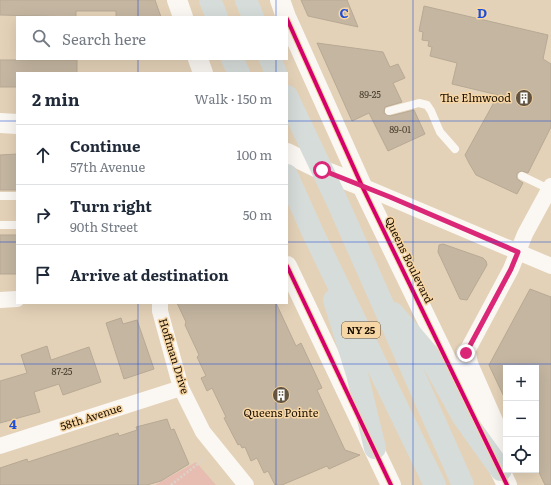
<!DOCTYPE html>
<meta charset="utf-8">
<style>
:root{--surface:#fff;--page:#f2f2f3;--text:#1f2937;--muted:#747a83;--line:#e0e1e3}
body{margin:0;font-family:Literata,serif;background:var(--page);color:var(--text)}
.controls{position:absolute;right:12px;bottom:12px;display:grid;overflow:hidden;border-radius:0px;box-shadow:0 4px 16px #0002}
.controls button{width:36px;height:36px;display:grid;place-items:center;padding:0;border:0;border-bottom:1px solid var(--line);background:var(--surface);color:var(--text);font:20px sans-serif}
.stop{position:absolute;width:12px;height:12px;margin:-9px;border:3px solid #db2777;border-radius:50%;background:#fff}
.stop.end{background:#db2777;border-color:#fff;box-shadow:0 1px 4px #0008}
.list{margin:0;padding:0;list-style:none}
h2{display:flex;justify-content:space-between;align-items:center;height:52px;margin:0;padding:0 16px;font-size:17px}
h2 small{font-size:13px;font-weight:400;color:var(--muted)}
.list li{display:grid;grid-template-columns:26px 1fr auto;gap:12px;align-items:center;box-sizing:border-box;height:60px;padding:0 16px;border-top:1px solid var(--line)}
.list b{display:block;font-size:15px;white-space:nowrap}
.list p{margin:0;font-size:13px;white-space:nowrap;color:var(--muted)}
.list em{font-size:13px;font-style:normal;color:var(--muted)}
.icon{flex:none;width:22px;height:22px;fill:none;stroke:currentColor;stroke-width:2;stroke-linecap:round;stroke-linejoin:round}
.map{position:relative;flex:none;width:551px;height:485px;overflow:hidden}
.search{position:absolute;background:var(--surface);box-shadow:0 4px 16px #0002;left:16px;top:16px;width:272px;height:44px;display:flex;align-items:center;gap:10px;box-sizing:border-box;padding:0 14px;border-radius:0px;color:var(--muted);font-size:15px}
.panel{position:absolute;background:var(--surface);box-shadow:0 4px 16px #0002;left:16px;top:72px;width:272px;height:232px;border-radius:0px}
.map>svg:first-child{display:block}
.green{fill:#e8bdb1}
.building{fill:#c4b6a1;stroke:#b7a995}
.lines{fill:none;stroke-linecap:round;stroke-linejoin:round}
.path{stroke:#d9d3ca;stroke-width:2.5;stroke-dasharray:2 2;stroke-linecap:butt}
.service{stroke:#fbf8f4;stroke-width:8}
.minor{stroke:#fbf8f4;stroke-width:16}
.tertiary{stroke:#fbf8f4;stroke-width:20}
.primary{stroke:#d6dcd9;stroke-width:22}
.cycleway-casing{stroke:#f7d6a5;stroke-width:6}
.cycleway{stroke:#d6006c;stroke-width:4}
.route{stroke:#db2777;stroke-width:5}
.grid{fill:none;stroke:#1d4ed8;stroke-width:1;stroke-opacity:0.55}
.labels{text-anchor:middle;stroke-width:3;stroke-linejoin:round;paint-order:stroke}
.number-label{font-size:9px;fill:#463a29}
.shield{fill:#f7d6a5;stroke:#5e4b32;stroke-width:1}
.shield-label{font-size:10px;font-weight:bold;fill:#1c1001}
.poi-label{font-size:11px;fill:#1c1001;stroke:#f7d6a5;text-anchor:end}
.street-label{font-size:11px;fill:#1c1001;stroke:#f7d6a5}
.grid-label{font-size:13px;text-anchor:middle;font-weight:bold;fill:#1d4ed8;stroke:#f7d6a5;stroke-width:3;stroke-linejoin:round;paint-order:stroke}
</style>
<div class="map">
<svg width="551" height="485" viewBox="0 0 551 485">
<rect width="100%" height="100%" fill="#e4d2b8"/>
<path class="green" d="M196,462L216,485H155Z"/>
<path class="building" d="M0,0H155L161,17H116V11H76V17L0,15Z
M301,0H347L358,27L308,16Z
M424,6L548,35L543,59L551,64V127L528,173L522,171L517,173V179L523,183L517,194L476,175L469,163L465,155L498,95L452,84L457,63L430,56L432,47L428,46L429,41L422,40L423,32L419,31Z
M317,43L383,52L390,67L398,64L405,78L393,83L402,102L385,107L384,113L390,116L414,110L425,134L388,151L369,113L352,121Z
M0,60H77V73H17V87H0Z
M17,154V190H0V155Z
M0,235H17V274H0Z
M443,244L483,258L486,261L487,265L467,300L460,299L438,252L439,245Z
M530,289L551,297V485H545L536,466V368H506V401L489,365Z
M177,303H276L296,346L301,343L322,388L317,390L345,450L360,455L329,469L327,466L282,485H275L268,471L264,473L257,458L251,461L245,447L242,448L240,444L238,445L224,418L226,417L212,388L207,391L201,378L206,376L197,357L199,355L185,325L186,322Z
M121,318L123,324L137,320L154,369L124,379L106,323Z
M47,346L51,360L89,347L101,382L63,395L59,384L34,392L40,412L0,423V381L27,373L21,355Z
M167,419L171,430L174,429L189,464L161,481L147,485H0V468L27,459L28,462L118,433L119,436L137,430L136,427Z"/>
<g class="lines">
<path class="path" d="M171,485L204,459"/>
<path class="service" d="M389,111L419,103L427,105L431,111L440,132L455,149
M522,176L549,189
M0,196H17
M0,225H17"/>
<path class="minor" d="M362,186L551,266
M0,300L17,299
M160,303V311L181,388L203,432L246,485
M466,353L511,269L525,234L551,186
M0,446L181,388"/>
<path class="tertiary" d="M177,0L183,17
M280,0L286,17
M287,19L362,186L507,485
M198,59L203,73
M0,123L17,124
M287,153L322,170L362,186
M287,266L391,485
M466,353L468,364L496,428L498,448"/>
<path class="primary" d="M210,0L217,17
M246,0L253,17
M232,59L239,73
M270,59L276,73
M287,96L337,201L463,485
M287,175L312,231L435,485
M334,300L357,374L375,448
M393,313L428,354L463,417L501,470"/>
<g class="cycleway-casing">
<path id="cycleway" d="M287,19L362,186L507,485
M287,266L391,485"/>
</g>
<use href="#cycleway" class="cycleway"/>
</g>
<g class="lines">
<path class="route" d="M322,170L390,197L518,252L511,269L466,353"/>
</g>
<path class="grid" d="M138,0V17M276,0V17M413,0V485M138,59V73M276,59V73M0,121H17M287,121H551M0,242H17M287,242H551M138,303V485M276,303V485M0,364H551"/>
<defs>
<g id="building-disc" transform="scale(0.9)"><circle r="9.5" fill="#625441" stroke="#f7d6a5"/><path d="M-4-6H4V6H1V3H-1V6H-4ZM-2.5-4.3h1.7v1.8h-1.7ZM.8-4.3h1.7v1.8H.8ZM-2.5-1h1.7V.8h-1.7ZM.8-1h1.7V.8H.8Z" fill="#fff"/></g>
</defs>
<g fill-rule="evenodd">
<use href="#building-disc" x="524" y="98"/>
<use href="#building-disc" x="281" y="395"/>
</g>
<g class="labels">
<g class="number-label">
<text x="370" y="98">89-25</text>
<text x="400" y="133">89-01</text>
<text x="62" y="375">87-25</text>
</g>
<rect class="shield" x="342" y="322" width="38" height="16" rx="3"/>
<g class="shield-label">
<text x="361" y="334">NY 25</text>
</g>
<g class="poi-label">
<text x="511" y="102">The Elmwood</text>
<text x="281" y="417" text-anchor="middle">Queens Pointe</text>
</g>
<g class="street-label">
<text transform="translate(409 260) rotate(64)" y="4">Queens Boulevard</text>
<text transform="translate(174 356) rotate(73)" y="4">Hoffman Drive</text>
<text transform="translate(91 417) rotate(-18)" y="4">58th Avenue</text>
</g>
</g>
<g class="grid-label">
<text x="344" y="18">C</text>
<text x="482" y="18">D</text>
<text x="13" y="429">4</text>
</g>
</svg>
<div class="controls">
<button>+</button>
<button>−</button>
<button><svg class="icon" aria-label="locate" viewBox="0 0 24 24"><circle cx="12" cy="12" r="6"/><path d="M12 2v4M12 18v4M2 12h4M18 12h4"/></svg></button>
</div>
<div class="stop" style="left:322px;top:170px"></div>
<div class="stop end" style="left:466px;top:353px"></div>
<div class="search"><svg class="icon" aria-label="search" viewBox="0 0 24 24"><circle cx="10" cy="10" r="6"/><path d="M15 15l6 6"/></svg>Search here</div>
<section class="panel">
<h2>2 min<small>Walk · 150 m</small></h2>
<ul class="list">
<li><svg class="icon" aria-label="ahead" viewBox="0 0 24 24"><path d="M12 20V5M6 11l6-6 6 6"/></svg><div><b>Continue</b><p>57th Avenue</p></div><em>100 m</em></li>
<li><svg class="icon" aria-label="right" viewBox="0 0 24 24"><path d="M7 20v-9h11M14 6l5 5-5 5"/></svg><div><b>Turn right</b><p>90th Street</p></div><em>50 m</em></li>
<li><svg class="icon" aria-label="arrive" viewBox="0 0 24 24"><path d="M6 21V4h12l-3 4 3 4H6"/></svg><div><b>Arrive at destination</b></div></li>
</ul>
</section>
</div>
